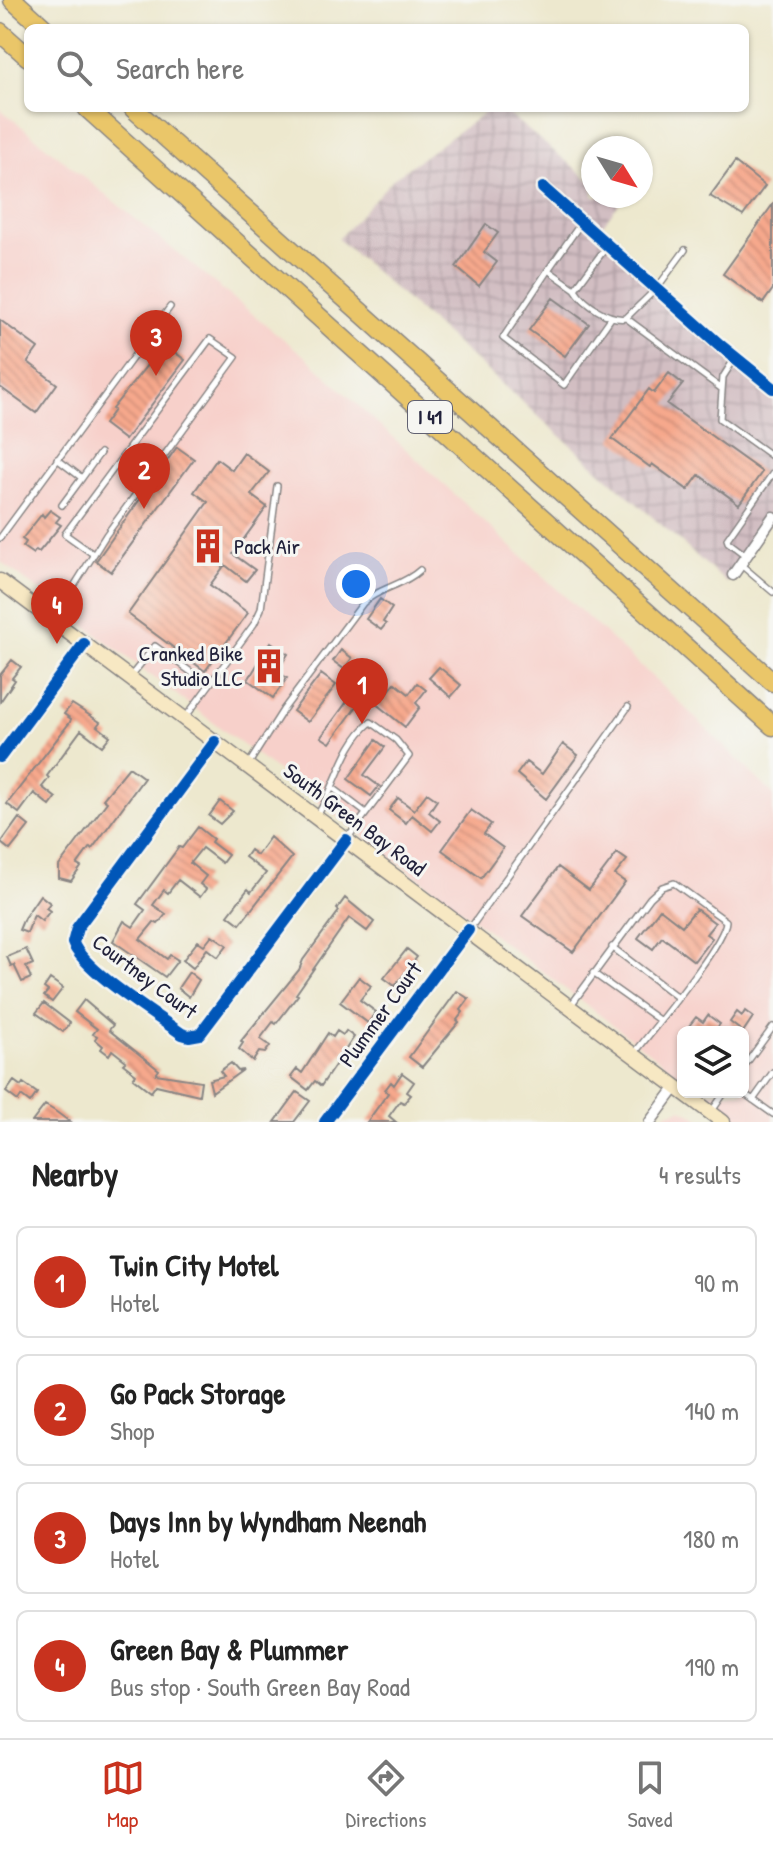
<!DOCTYPE html>
<meta charset="utf-8">
<style>
:root{--surface:#fff;--page:#f2f2f2;--text:#222;--muted:#767676;--line:#e0e0e0;--accent:#c8321e}
body{margin:0;font-family:"Patrick Hand",sans-serif;background:var(--page);color:var(--text)}
.controls{position:absolute;right:24px;bottom:24px;display:grid;overflow:hidden;border-radius:12px;box-shadow:0 2px 6px #0004}
.controls button{width:72px;height:72px;display:grid;place-items:center;padding:0;border:0;border-bottom:2px solid var(--line);background:var(--surface);color:var(--text);font:40px sans-serif}
.compass{position:absolute;left:581px;top:136px;width:72px;height:72px;border-radius:50%;background:var(--surface);box-shadow:0 2px 6px #0004;rotate:127deg}
.you{position:absolute;left:356px;top:584px;width:28px;height:28px;margin:-20px;border:6px solid #fff;border-radius:50%;background:#1a73e8;box-shadow:0 0 0 12px #1a73e833}
.badge{display:grid;place-items:center;width:52px;height:52px;border-radius:50%;background:var(--accent);color:#fff;font-size:26px;font-weight:700}
.pin{position:absolute;translate:-50% -66px;filter:drop-shadow(0 2px 4px #0008)}
.pin::after{content:'';position:absolute;top:42px;width:28px;height:24px;background:inherit;clip-path:polygon(0 0,100% 0,50% 100%)}
.list{margin:0;padding:0;list-style:none}
h2{display:flex;justify-content:space-between;align-items:center;height:104px;margin:0;padding:0 32px;font-size:34px}
h2 small{font-size:26px;font-weight:400;color:var(--muted)}
.list li{display:grid;grid-template-columns:52px 1fr auto;gap:24px;align-items:center;box-sizing:border-box;height:112px;margin:0 16px 16px;padding:0 16px;border:2px solid var(--line);border-radius:12px}
.list b{display:block;font-size:30px;white-space:nowrap}
.list p{margin:0;font-size:26px;white-space:nowrap;color:var(--muted)}
.list em{font-size:26px;font-style:normal;color:var(--muted)}
.icon{flex:none;width:44px;height:44px;fill:none;stroke:currentColor;stroke-width:2;stroke-linecap:round;stroke-linejoin:round}
.map{position:relative;flex:none;width:773px;height:1122px;overflow:hidden}
.search{position:absolute;background:var(--surface);box-shadow:0 2px 6px #0004;left:24px;right:24px;top:24px;height:88px;display:flex;align-items:center;gap:20px;box-sizing:border-box;padding:0 28px;border-radius:12px;color:var(--muted);font-size:30px}
.sheet{height:616px;background:var(--surface)}
nav{display:flex;justify-content:space-around;align-items:center;box-sizing:border-box;height:112px;border-top:2px solid var(--line);background:var(--surface);font-size:22px;color:var(--muted)}
nav a{display:grid;justify-items:center;gap:4px}
nav .on{color:var(--accent)}
.map>svg:first-child{display:block}
.built{fill:#f7d0ca}
.industrial{fill:url(#industrial-grid)}
.building{fill:url(#building-back-hatch)}
.lines{fill:none;stroke-linecap:round;stroke-linejoin:round}
.service-casing{stroke:#888584;stroke-width:8}
.minor-casing{stroke:#888584;stroke-width:13}
.secondary-casing{stroke:#888584;stroke-width:17}
.motorway-casing{stroke:#888584;stroke-width:21}
.service{stroke:#fff;stroke-width:5}
.minor{stroke:#fff;stroke-width:10}
.secondary{stroke:#f7e8c3;stroke-width:14}
.motorway{stroke:#eac669;stroke-width:18}
.cycleway-casing{stroke:#f6f6f2;stroke-width:17}
.cycleway{stroke:#0057b8;stroke-width:12}
.labels{text-anchor:middle;stroke-width:6;stroke-linejoin:round;paint-order:stroke}
.shield{fill:#f6f6f2;stroke:#626272;stroke-width:2}
.shield-label{font-size:20px;font-weight:bold;fill:#22223b}
.poi-label{font-size:22px;fill:#22223b;stroke:#f6f6f2;text-anchor:start}
.street-label{font-size:22px;fill:#22223b;stroke:#f6f6f2}
</style>
<div class="map">
<svg width="773" height="1122" viewBox="0 0 773 1122">
<defs>
<pattern id="industrial-grid" width="8" height="8" patternUnits="userSpaceOnUse" patternTransform="scale(2)"><rect width="8" height="8" fill="#d2bec2"/><path d="M0 4h8M4 0v8" fill="none" stroke="#b4a3a8"/></pattern>
<pattern id="building-back-hatch" width="6" height="6" patternUnits="userSpaceOnUse" patternTransform="scale(2)"><rect width="6" height="6" fill="#f6a88c"/><path d="M-1 5l2 2M0 0l6 6M5-1l2 2" fill="none" stroke="#d3907a"/></pattern>
</defs>
<rect width="100%" height="100%" fill="#f6f6f2"/>
<filter id="ink" filterUnits="userSpaceOnUse"><feTurbulence type="fractalNoise" baseFrequency=".0125" numOctaves="2"/><feDisplacementMap in="SourceGraphic" scale="16" xChannelSelector="R" yChannelSelector="G"/><feConvolveMatrix kernelMatrix="1 2 1 2 8 2 1 2 1" color-interpolation-filters="sRGB"/></filter>
<filter id="wash" filterUnits="userSpaceOnUse"><feTurbulence type="fractalNoise" baseFrequency=".006" numOctaves="4" result="noise"/><feDisplacementMap in="SourceGraphic" scale="32" xChannelSelector="R" yChannelSelector="G"/><feGaussianBlur stdDeviation="1.8" result="paint"/><feColorMatrix in="noise" values="0 0 0 0 0 0 0 0 0 0 0 0 0 0 0 0 0 1.4 0 .05"/><feComposite in="paint" operator="in"/></filter>
<g filter="url(#wash)">
<rect width="100%" height="100%" fill="#ede8ce"/>
<path class="built" d="M0,109L307,358L675,698L773,794V1122H743L702,1092H743V1032H683V1078L0,561Z
M681,1109L694,1115L703,1122H661L668,1113Z"/>
<path class="industrial" d="M491,108H501L593,183V196H609L619,204L595,234L773,388V517L727,583L338,239L394,178Z"/>
<g id="blocks">
<path class="building" d="M735,162L765,186L743,216L710,196Z
M773,204V289L763,303L723,274Z
M486,224L498,233L484,252L497,262L479,286L456,267Z
M553,298L589,324L565,356L529,330Z
M0,320L38,348L28,362L57,384L36,413L0,387Z
M164,344L185,360L125,440L104,424L114,410L112,409Z
M669,373L683,384L667,404L762,472L739,504L699,475L688,490L652,464L650,467L612,439L649,389L654,393Z
M177,447L194,459L111,572L96,561Z
M244,453L269,472L251,495L267,507L233,554L255,570L246,581L225,565L210,585L248,613L205,671L128,614L208,502L194,492L212,466L217,459L232,470Z
M50,510L60,517L56,522L61,525L39,552L36,550L33,554L23,547L26,542L22,539L42,514L44,517Z
M380,599L392,608L383,622L386,624L381,630L366,619Z
M271,642L288,654L277,671L287,678L273,698L248,680Z
M341,650L352,658L344,669L333,661Z
M12,660L21,667L12,678L15,680L0,702V675Z
M439,667L461,685L451,697L429,678Z
M321,674L336,685L308,722L293,711Z
M363,680L385,696L395,683L409,694L417,683L426,690L416,703L420,707L405,727L365,695L330,743L321,737Z
M72,704L100,722L97,726L110,736L102,746L81,730L47,776L49,778L42,787L56,798L50,806L34,793L19,813L7,804L70,722L71,719L64,714Z
M376,740L385,747L364,775L379,786L371,796L348,779Z
M563,744L578,755L546,799L517,774L526,762L542,774Z
M129,767L144,778L92,849L90,847L77,865L81,867L71,881L59,878V866L107,802L103,799Z
M427,793L437,800L429,812L440,821L432,831L412,815L406,823L389,810L398,798L414,810Z
M220,801L233,811L220,824L209,816Z
M471,810L491,824L484,834L503,848L481,878L442,850Z
M19,818L29,826L10,850L1,843Z
M198,827L213,839L211,842L228,855L222,863L202,848L190,863L206,876L200,884L206,889L200,897L178,880L168,893L164,890L153,905L166,914L158,924L154,922L140,939L167,959L170,955L178,960L165,977L113,941L124,921L133,927L145,910L137,904L179,847L182,848Z
M270,837L292,857L240,924L228,915L248,889L251,892L266,873L245,857L250,850L257,855Z
M617,853L627,860L615,875L625,882L573,952L522,916L558,867L589,890Z
M40,895L50,903L46,908L50,911L42,921L34,915L27,933L19,930L24,918Z
M345,898L374,922L367,931L349,918L296,994L298,995L276,1024L273,1022L260,1039L270,1046L265,1053L259,1052L253,1061L239,1049L243,1043L241,1041L299,970L303,960L339,911L337,909Z
M660,909L682,926L696,909L715,923L706,934L712,938L694,961L662,937L653,949L638,938Z
M212,935L227,945L218,957L207,949L193,968L183,960L198,941L204,945Z
M26,949L33,964L26,967L31,978L22,982L14,965L11,966L7,957Z
M407,949L417,957L395,986L384,978Z
M189,972L199,980L189,997L178,988Z
M359,977L371,986L360,1000L376,1012L368,1023L340,1002Z
M50,979L63,988L52,1002L44,996L48,991L44,988Z
M457,991L469,999L461,1010L463,1012L457,1020L459,1022L422,1067L409,1057Z
M84,1000L113,1025L109,1030L159,1070L156,1074L201,1081L199,1095L156,1085L151,1092L133,1078L136,1074L123,1064L126,1061L112,1050L109,1055L101,1049L103,1046L95,1039L97,1036L93,1034L97,1029L75,1012Z
M44,1003L70,1023L63,1032L36,1013Z
M745,1011L753,1017L743,1032L730,1022L737,1012L742,1016Z
M708,1015L720,1024L714,1032H696L689,1026L696,1017L703,1022Z
M337,1031L343,1035L346,1031L354,1037L321,1086L315,1081L308,1090L291,1077L297,1069L302,1073L328,1033L333,1037Z
M231,1063L238,1071L243,1070L212,1092L209,1080L224,1076L220,1071Z
M402,1073L414,1082L407,1092L411,1095L404,1103L400,1101L389,1116L396,1122H367L388,1093L385,1090L391,1082L394,1085Z
M14,1081L21,1086L23,1083L37,1093L30,1103L21,1096L18,1101L6,1092Z
M297,1092L310,1101L294,1122H275Z
M45,1105L55,1111L70,1122H32Z"/>
</g>
</g>
<g filter="url(#ink)">
<use href="#blocks" fill-opacity="0" stroke="#888584" stroke-width="2"/>
<g class="lines">
<g class="service-casing">
<path id="service" d="M607,246L575,289C584,304 609,321 626,318L657,288L685,250
M548,270L503,338L564,385L611,318
M575,289L548,270L581,223
M626,318L722,389
M735,358L723,377L720,419L773,457
M57,459L82,478L62,505
M82,478L100,453
M0,538L170,307
M745,555L728,542L727,539L773,473
M740,564L773,592
M54,618L106,535L236,357L210,339L65,534L93,554
M130,677L155,646L209,685
M185,718L254,624L261,609L277,486
M248,765L283,710L363,603C380,587 403,586 420,570
M333,788L366,813
M316,817C337,787 342,746 371,722L396,740L409,756L347,839
M469,930L628,707
M612,947L677,997
M593,973L659,1020
M571,1005L650,898L662,887L674,883L726,921C725,944 652,1030 634,1054
M743,1068L773,1027
M742,1092L773,1114
M753,1100L773,1072
M712,1111L725,1092"/>
</g>
<g class="minor-casing">
<path id="minor" d="M543,188L721,346L773,388
M733,575L773,517
M215,742L77,928L73,943C83,970 156,1015 182,1034L189,1036L200,1034L346,840
M0,757L84,644
M325,1122L468,930
M650,1122L676,1087"/>
</g>
<g class="secondary-casing">
<path id="secondary" d="M0,581L723,1122"/>
</g>
<g class="motorway-casing">
<path id="motorway" d="M13,0L44,28
M0,32L28,57
M87,108L773,726
M133,108L773,682"/>
</g>
<use href="#service" class="service"/>
<use href="#minor" class="minor"/>
<use href="#secondary" class="secondary"/>
<use href="#motorway" class="motorway"/>
<g class="cycleway-casing">
<path id="cycleway" d="M543,188L721,346L773,388
M215,742L77,928L73,943C83,970 156,1015 182,1034L189,1036L200,1034L346,840
M0,757L84,644
M325,1122L468,930"/>
</g>
<use href="#cycleway" class="cycleway"/>
</g>
</g>
<defs>
<g id="building-bare" transform="scale(2.76)"><path d="M-4-6H4V6H1V3H-1V6H-4ZM-2.5-4.3h1.7v1.8h-1.7ZM.8-4.3h1.7v1.8H.8ZM-2.5-1h1.7V.8h-1.7ZM.8-1h1.7V.8H.8Z" fill="#c8321e" stroke="#f6f6f2" stroke-width="2.5" paint-order="stroke"/></g>
</defs>
<g fill-rule="evenodd">
<use href="#building-bare" x="208" y="546"/>
<use href="#building-bare" x="269" y="666"/>
</g>
<g class="labels">
<rect class="shield" x="408" y="401" width="44" height="32" rx="6"/>
<g class="shield-label">
<text x="430" y="424">I 41</text>
</g>
<g class="poi-label">
<text x="234" y="554">Pack Air</text>
<text x="243" y="661" text-anchor="end">Cranked Bike<tspan x="243" dy="25">Studio LLC</tspan></text>
</g>
<g class="street-label">
<text transform="translate(355 819) rotate(37)" y="8">South Green Bay Road</text>
<text transform="translate(145 976) rotate(37)" y="8">Courtney Court</text>
<text transform="translate(380 1014) rotate(-54)" y="8">Plummer Court</text>
</g>
</g>
</svg>
<div class="controls">
<button><svg class="icon" aria-label="layers" viewBox="0 0 24 24"><path d="M12 4l9 5-9 5-9-5zM3 14l9 5 9-5"/></svg></button>
</div>
<svg class="compass" viewBox="-18 -18 36 36"><path d="M0-13l5 13h-10z" fill="#e53935"/><path d="M0 13l5-13h-10z" fill="#767676"/></svg>
<div class="you"></div>
<div class="pin badge" style="left:362px;top:724px">1</div>
<div class="pin badge" style="left:144px;top:509px">2</div>
<div class="pin badge" style="left:156px;top:376px">3</div>
<div class="pin badge" style="left:57px;top:644px">4</div>
<div class="search"><svg class="icon" aria-label="search" viewBox="0 0 24 24"><circle cx="10" cy="10" r="6"/><path d="M15 15l6 6"/></svg>Search here</div>
</div>
<section class="sheet">
<h2>Nearby<small>4 results</small></h2>
<ul class="list">
<li><span class="badge">1</span><div><b>Twin City Motel</b><p>Hotel</p></div><em>90 m</em></li>
<li><span class="badge">2</span><div><b>Go Pack Storage</b><p>Shop</p></div><em>140 m</em></li>
<li><span class="badge">3</span><div><b>Days Inn by Wyndham Neenah</b><p>Hotel</p></div><em>180 m</em></li>
<li><span class="badge">4</span><div><b>Green Bay &amp; Plummer</b><p>Bus stop · South Green Bay Road</p></div><em>190 m</em></li>
</ul>
</section>
<nav>
<a class="on"><svg class="icon" aria-label="map" viewBox="0 0 24 24"><path d="M3 6l6-2 6 2 6-2v14l-6 2-6-2-6 2zM9 4v14M15 6v14"/></svg>Map</a>
<a><svg class="icon" aria-label="directions" viewBox="0 0 24 24"><path d="M12 3l9 9-9 9-9-9zM9 14v-3h6M13 9l2 2-2 2"/></svg>Directions</a>
<a><svg class="icon" aria-label="saved" viewBox="0 0 24 24"><path d="M7 4h10v16l-5-4-5 4z"/></svg>Saved</a>
</nav>
